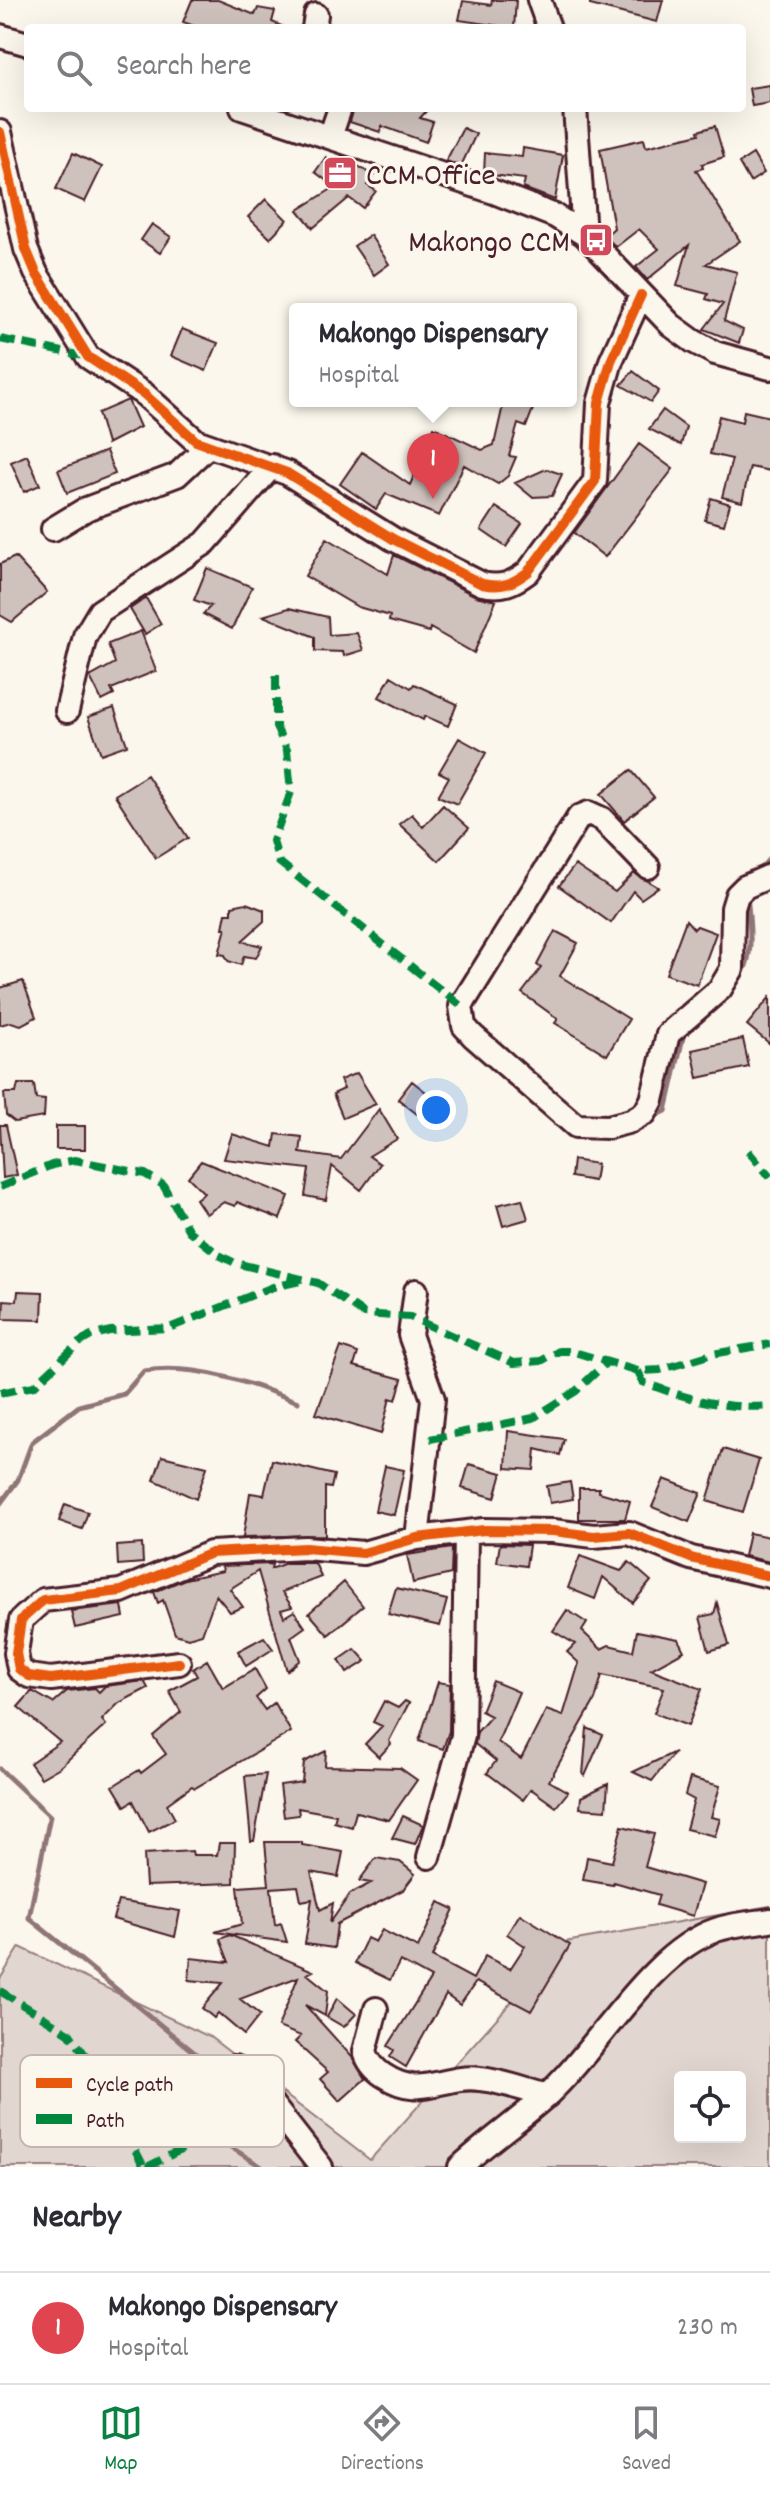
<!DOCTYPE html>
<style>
:root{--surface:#fff;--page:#f2f2f3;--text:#2b2b33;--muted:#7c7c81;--line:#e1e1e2;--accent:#0b8043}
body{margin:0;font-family:Dekko,sans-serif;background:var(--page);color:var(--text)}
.controls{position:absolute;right:24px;bottom:24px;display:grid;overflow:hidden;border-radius:8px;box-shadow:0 8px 32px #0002}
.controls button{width:72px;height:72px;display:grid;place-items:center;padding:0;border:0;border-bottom:2px solid var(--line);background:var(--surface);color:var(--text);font:40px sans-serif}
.you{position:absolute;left:436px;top:1110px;width:28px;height:28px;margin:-20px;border:6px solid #fff;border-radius:50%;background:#1a73e8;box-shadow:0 0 0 12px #1a73e833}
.badge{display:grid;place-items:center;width:52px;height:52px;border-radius:50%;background:var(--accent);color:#fff;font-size:26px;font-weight:700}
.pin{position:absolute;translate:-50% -66px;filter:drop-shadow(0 2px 4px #0008)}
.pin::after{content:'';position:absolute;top:42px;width:28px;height:24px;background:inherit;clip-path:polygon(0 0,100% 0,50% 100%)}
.popup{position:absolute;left:289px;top:303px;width:288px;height:104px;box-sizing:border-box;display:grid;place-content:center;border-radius:8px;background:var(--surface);filter:drop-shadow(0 2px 6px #0005);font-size:26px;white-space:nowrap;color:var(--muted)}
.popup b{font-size:30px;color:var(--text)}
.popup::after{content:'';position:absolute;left:50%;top:100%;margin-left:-16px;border:16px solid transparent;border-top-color:var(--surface)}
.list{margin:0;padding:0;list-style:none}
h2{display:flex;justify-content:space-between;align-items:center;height:104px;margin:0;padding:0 32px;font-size:34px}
h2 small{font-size:26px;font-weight:400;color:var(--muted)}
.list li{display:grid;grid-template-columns:52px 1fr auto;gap:24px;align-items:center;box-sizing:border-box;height:112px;padding:0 32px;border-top:2px solid var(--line)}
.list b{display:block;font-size:30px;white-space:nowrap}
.list p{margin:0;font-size:26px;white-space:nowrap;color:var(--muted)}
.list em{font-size:26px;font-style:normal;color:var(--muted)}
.icon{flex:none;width:44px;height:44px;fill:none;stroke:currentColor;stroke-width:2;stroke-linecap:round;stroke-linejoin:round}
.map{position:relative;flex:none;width:770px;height:2167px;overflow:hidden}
.search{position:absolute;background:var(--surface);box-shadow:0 8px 32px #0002;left:24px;right:24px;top:24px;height:88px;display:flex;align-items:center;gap:20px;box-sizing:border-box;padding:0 28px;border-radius:8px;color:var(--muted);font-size:30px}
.sheet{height:216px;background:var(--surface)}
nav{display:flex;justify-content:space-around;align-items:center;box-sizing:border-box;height:112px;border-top:2px solid var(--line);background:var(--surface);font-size:22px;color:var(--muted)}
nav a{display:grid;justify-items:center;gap:4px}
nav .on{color:var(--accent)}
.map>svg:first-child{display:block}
.green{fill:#e2d7d0;stroke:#967b7e;stroke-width:2;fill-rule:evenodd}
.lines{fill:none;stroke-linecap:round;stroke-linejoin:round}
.stream{stroke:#907477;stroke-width:5}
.building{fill:#cfc2bc;stroke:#4a1f2b;stroke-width:2}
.minor-casing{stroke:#4a1f2b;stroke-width:28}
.minor{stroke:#fbf7ec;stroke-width:22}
.quiet{stroke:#00873e;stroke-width:8;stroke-dasharray:16 8;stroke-linecap:butt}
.cycleway-casing{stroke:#fbf7ec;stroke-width:15}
.cycleway{stroke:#e8590c;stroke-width:10}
.labels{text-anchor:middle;stroke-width:6;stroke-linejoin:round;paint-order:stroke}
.poi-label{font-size:32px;fill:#4a1f2b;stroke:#fbf7ec;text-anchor:start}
.key{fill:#fbf7ec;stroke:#c6b6b2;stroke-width:2}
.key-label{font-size:22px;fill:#4a1f2b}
</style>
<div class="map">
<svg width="770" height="2167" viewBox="0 0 770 2167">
<rect width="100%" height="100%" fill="#fbf7ec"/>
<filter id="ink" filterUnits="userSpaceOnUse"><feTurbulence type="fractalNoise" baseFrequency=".0125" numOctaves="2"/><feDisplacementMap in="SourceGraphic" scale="16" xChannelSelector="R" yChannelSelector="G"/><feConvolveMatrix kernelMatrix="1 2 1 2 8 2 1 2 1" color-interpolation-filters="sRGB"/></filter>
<g filter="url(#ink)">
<path class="green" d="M770,1906V2167H0V1979L20,1947L210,2037L370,2160L565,1942ZM680,2077H740V2137H680Z"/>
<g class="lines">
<path class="stream" d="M755,875L770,858
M736,981C757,963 749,920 747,895
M651,1118L666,1111L684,1033
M0,1504L18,1480L32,1442L79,1406L124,1394L144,1371C197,1363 250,1383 298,1402
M0,1769L50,1816L29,1918L201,2058L218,2139L262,2167"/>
</g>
<path class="building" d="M192,0H218L255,15L258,8L275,11L272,22L286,28H200L183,22Z
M492,0H516L514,28L459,20L463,1L491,5Z
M590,0H663L657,22L590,5Z
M770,85V103L752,106L749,88Z
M354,108H429L420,118L433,122L426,142L382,126L380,132L350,122Z
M715,126L724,157L702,164L703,168L696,170L740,241L706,264L737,272L724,321L743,330L739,343L704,329L723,304L706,299L708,294L677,286L689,245L647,280L636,267L659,249L639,229L616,247L605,236L614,228L600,149L644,139L646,147L699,134L698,131Z
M463,128L476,134L461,166L446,161Z
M523,148L563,155L555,200L523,188L525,179L484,174L485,153L522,157Z
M73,153L102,167L85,202L56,189Z
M753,154L764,173L750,182L739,163Z
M342,156L374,176L367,185L376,191L363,208L349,198L313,228L298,210L335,187L315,172L326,157L336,164Z
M266,199L287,220L270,238L248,217Z
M152,224L171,237L160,253L141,240Z
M370,235L389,264L374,275L354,246Z
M182,329L218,343L206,371L171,356Z
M633,371L659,391L651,402L621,385Z
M128,400L140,427L107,444L98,413Z
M504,401L533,409L526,427L518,424L509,456L516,457L508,476L498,484L464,465L439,516L386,494L376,509L340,484L362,452L410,485L434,427L482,450L494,445Z
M663,410L686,427L681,445L649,429Z
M744,411L770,417V471L750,467L742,502L722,497L732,459L710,454L719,416L742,422Z
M639,444L673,469L605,557L574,533Z
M106,451L115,474L67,493L58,470Z
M27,455L40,485L24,492L11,462Z
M546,469L562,474L552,496L532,497L515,483Z
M711,498L730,504L724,525L705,520Z
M496,507L522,524L506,547L481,530Z
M327,538L388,574L394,555L476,596L496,601L474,653L430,628L429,632L389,621L390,616L358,607L305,576Z
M15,557L47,592L12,622L0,615V564Z
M207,568L252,587L232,629L203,614L211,606L194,600Z
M146,598L161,624L145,634L130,609Z
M289,608L328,617L329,635L357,633L363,650L344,656L343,652L315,651V637L263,616Z
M141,631L156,671L111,689L114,695L102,701L90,677L115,663L108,644Z
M391,676L411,688L414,684L457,704L448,726L425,716L423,720L379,697Z
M114,708L127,745L101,754L88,717Z
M459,738L486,753L457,804L438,796L449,777L439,772Z
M631,770L654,797L624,821L601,794Z
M147,775L188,838L156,858L115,795Z
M443,805L469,828L439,861L399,824L412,814L423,827Z
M575,865L615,892L634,873L658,887L641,899L633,891L611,923L559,886Z
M246,903L264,910V921L242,941L262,946L256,958L244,956L241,965L228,961L225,955L219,954L226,928H223L226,913H232V906Z
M686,920L694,929L697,926L716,933L697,985L666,974Z
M555,931L578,943L560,976L629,1019L607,1055L555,1023L558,1019L522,993L541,968L537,965Z
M23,981L36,1017L21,1025L11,1022L0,1025V988Z
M770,997V1044L747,1025Z
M743,1039L749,1067L698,1078L692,1050Z
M357,1073L376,1104L343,1118L333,1094L344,1089L340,1080Z
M412,1081L431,1096L417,1114L398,1099Z
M18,1084H34L36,1099L45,1100L44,1117L15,1122L6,1115L4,1093H16Z
M379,1109L397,1139L369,1156L380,1164L361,1190L332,1166L326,1200L305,1196L309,1169L224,1159L232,1134L274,1147L276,1134L302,1137L300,1153L341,1159Z
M0,1125H6L17,1175L3,1178Z
M56,1126H85V1149H56Z
M573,1160L597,1164L594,1181L571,1177Z
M201,1161L289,1196L280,1219L237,1202L235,1206L224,1202L206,1214L196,1199L204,1193L188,1177Z
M522,1199L528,1219L503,1226L497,1205Z
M18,1291L43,1292L42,1320L3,1319L4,1300L17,1301Z
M341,1347L358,1353L354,1366L402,1379L396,1400L390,1398L381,1434L316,1414Z
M508,1431L564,1439L560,1455L536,1449L534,1470L506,1468Z
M723,1449L759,1460L743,1512L707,1501Z
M162,1456L207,1467L196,1499L154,1480Z
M272,1460L334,1475L331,1488L325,1487V1535L243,1537L250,1493L264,1495Z
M469,1464L502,1473L495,1498L462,1488Z
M385,1466L404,1470L394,1515L375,1511Z
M664,1479L701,1493L689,1522L652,1507Z
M570,1482L573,1499L550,1503L547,1486Z
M579,1488H599V1492L630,1501L625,1519H579Z
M65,1504L88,1512L82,1529L59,1521Z
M749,1533L770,1537V1562L744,1556Z
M142,1544L143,1563L118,1565L117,1546Z
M500,1544L529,1545L526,1566L497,1562Z
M452,1548L451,1574L413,1583L407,1555Z
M580,1556L621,1571L629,1562L651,1581L633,1603L603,1577L595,1599L568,1588Z
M286,1563H315L321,1577L282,1592L292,1607L281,1610L284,1617L294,1611L305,1627L291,1637L300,1660L287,1671L258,1571L230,1589L243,1607L230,1612L216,1595L202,1634L188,1638L175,1634L163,1600L158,1603L154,1592L185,1579L223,1571L222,1566L272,1564L271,1569Z
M344,1582L363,1606L328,1635L309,1613Z
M396,1588L447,1600L440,1626L388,1614Z
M717,1603L729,1645L709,1651L700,1617L714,1614Z
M122,1605L124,1617L75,1628L71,1611Z
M567,1610L587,1623L582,1631L601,1649L609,1645L633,1651L637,1631L678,1639L684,1651L651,1669L702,1689L688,1726L654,1713L664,1688L602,1675L595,1700L549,1781L568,1792L556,1807L531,1789L523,1800L487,1773L496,1761L475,1744L477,1732L491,1716L481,1711L493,1681L519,1692L498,1742L521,1759L546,1710L563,1716L579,1663L567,1652L575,1644L553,1631Z
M264,1637L273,1649L246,1666L238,1651Z
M355,1649L366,1661L347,1673L339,1660Z
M207,1660L223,1688L255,1669L266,1689L256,1698L265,1710L274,1703L291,1732L195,1788L192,1786L167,1804L175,1819L149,1832L133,1801L125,1806L113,1786L139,1770L141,1773L166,1754L153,1736L181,1712L169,1691L197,1676L193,1669Z
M144,1681L148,1688L119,1703L102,1720L106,1725L60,1767L41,1778L30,1763L60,1742L18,1707L32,1691L53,1703L67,1691L95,1688L99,1692L105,1686Z
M438,1682L450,1684L449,1731L443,1749L419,1741Z
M384,1701L398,1708L405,1701L409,1703L389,1741L391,1744L379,1757L365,1744L382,1726L373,1722Z
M587,1728L603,1735L585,1776L583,1775Z
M326,1751L325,1766L400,1768L417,1780L389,1820L356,1812L352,1827L334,1822L336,1815L298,1808L299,1815L284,1817L280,1785L302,1782L304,1762Z
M675,1752L652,1781L633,1772Z
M266,1774L254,1841H251L245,1776Z
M690,1778L720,1786L711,1817L720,1819L715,1836L686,1829L694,1800L685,1795Z
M608,1784L606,1810L580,1808L581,1797Z
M403,1816L423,1825L415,1844L392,1838Z
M622,1826L654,1834L645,1867L702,1884L693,1916L656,1905L659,1895L614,1882L613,1885L583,1880L587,1857L612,1862Z
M265,1842H302V1845L343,1852L338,1877L311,1872L320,1910L333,1903L330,1923L350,1894L371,1883L359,1881L376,1858L400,1862L415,1874L403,1890L337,1924L334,1948L305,1944L312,1899L301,1901L298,1886L271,1888L275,1925L281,1923L287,1942L215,1932L242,1924L238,1887L269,1885Z
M219,1843H235L234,1883L146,1886L144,1854L192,1851L193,1855H217Z
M118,1901L180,1911L175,1937L113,1919Z
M439,1902L454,1909L432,1957L473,1979L485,1956L510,1969L525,1946L507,1934L520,1914L570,1945L531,2011L476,1982L460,2005L446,1995L406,2067L390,2057L394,2050L388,2046L431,1978L400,1961L390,1980L355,1963L367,1938L375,1942L382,1930L418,1948Z
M230,1935L313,1971L307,1974L328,1991L325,2016L305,2005L352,2057L365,2079L340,2101L320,2079L328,2072L295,2042L301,2036L278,2027L298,1977L240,1999L260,2015L244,2035L218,2013L214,2018L202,2008L223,1983L189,1980L191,1958L229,1962L220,1939Z
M337,1998L356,2014L344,2027L327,2017Z"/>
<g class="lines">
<g class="minor-casing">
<path id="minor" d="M539,0L549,28
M314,28L316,15
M0,36L28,44
M242,108L494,192L555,216L584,234L671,325L693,341L715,353L770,368
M575,108L584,234
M0,132L26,249L36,273L88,357L144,394L196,441L287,473L393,539L482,584C502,588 512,584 528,572L595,481L599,403L611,361L641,295
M330,137L340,108
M53,529L86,509L177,475L208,446
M67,711L85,636L100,611L205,543L272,466
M648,867L602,819L589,813L579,817L461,1006L464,1026L473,1036L576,1126L608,1127L631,1121L645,1113L652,1100L668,1034L720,989L732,969L733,908L737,895L745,887L770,876
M416,1291L410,1335L433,1399L417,1538
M179,1663L51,1679L29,1676L19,1669L16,1653L21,1620L43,1600L121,1591L211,1553L305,1548L363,1553L417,1538L484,1530L553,1531L594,1536L629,1533L691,1558L770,1576
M429,1857L463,1736L466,1533
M376,2009L365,2051C368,2062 374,2069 383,2075C422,2101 442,2074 480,2079C502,2081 525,2090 547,2096
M234,2067L264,2094L321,2167
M460,2167C487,2142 518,2121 545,2097C597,2051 649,1953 716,1930C732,1924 752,1923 770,1920"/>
</g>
<use href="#minor" class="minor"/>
<path class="quiet" d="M0,339L88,357
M276,675V727L287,750L291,792L273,841L279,862L461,1006
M748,1151L770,1177
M0,1187L52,1165L75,1160L145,1174L163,1185L189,1231L219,1255L235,1263L318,1283L364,1314L410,1317L514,1363L541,1361L559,1351H571L638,1371L660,1370L712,1354L770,1344
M638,1371L643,1382C683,1398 727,1410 770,1406
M0,1393L34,1386L79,1343L91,1336L110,1331L169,1328L273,1287L305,1280
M430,1439L533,1418L576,1391L609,1360
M0,1991L69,2033L89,2060L144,2167
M147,2167L212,2134L264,2094"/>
<g class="cycleway-casing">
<path id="cycleway" d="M0,132L26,249L36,273L88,357L144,394L196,441L287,473L393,539L482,584C502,588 512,584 528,572L595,481L599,403L611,361L641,295
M179,1663L51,1679L29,1676L19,1669L16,1653L21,1620L43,1600L121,1591L211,1553L305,1548L363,1553L417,1538L484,1530L553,1531L594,1536L629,1533L691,1558L770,1576"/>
</g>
<use href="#cycleway" class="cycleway"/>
</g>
</g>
<defs>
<g id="office-square" transform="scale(1.8)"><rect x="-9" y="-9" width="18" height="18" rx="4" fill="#d1495b" stroke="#fbf7ec"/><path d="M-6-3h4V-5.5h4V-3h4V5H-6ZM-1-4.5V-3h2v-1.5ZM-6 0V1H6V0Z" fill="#fff"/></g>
<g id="bus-square" transform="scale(1.8)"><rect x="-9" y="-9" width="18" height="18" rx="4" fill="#d1495b" stroke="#fbf7ec"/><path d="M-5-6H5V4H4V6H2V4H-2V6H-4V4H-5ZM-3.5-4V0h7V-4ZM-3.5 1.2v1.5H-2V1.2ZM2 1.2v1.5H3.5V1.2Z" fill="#fff"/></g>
</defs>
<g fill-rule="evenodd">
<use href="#office-square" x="340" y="173"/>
<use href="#bus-square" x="596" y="240"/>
</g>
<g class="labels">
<g class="poi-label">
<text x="366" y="184">CCM Office</text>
<text x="570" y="251" text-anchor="end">Makongo CCM</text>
</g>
</g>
<rect x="20" y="2055" width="264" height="92" rx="12" class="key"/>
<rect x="36" y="2078" width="36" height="10" fill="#e8590c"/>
<rect x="36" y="2114" width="36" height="10" fill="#00873e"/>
<g class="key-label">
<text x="86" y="2091">Cycle path</text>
<text x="86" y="2127">Path</text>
</g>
</svg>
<div class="controls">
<button><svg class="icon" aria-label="locate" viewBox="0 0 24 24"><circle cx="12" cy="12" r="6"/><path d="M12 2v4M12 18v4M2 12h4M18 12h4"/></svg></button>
</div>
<div class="you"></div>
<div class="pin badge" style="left:433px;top:499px;background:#e0444e">1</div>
<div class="popup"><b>Makongo Dispensary</b>Hospital</div>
<div class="search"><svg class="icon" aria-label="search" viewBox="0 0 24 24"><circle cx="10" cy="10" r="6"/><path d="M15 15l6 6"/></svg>Search here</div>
</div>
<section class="sheet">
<h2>Nearby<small></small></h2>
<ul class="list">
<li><span class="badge" style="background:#e0444e">1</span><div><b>Makongo Dispensary</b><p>Hospital</p></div><em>230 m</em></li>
</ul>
</section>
<nav>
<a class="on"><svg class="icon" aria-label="map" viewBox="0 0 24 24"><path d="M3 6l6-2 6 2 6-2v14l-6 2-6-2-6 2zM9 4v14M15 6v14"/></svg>Map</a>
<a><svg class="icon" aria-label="directions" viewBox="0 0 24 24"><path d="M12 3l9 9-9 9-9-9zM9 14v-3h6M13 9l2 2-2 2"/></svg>Directions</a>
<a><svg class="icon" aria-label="saved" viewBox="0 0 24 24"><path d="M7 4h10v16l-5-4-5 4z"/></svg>Saved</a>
</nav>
